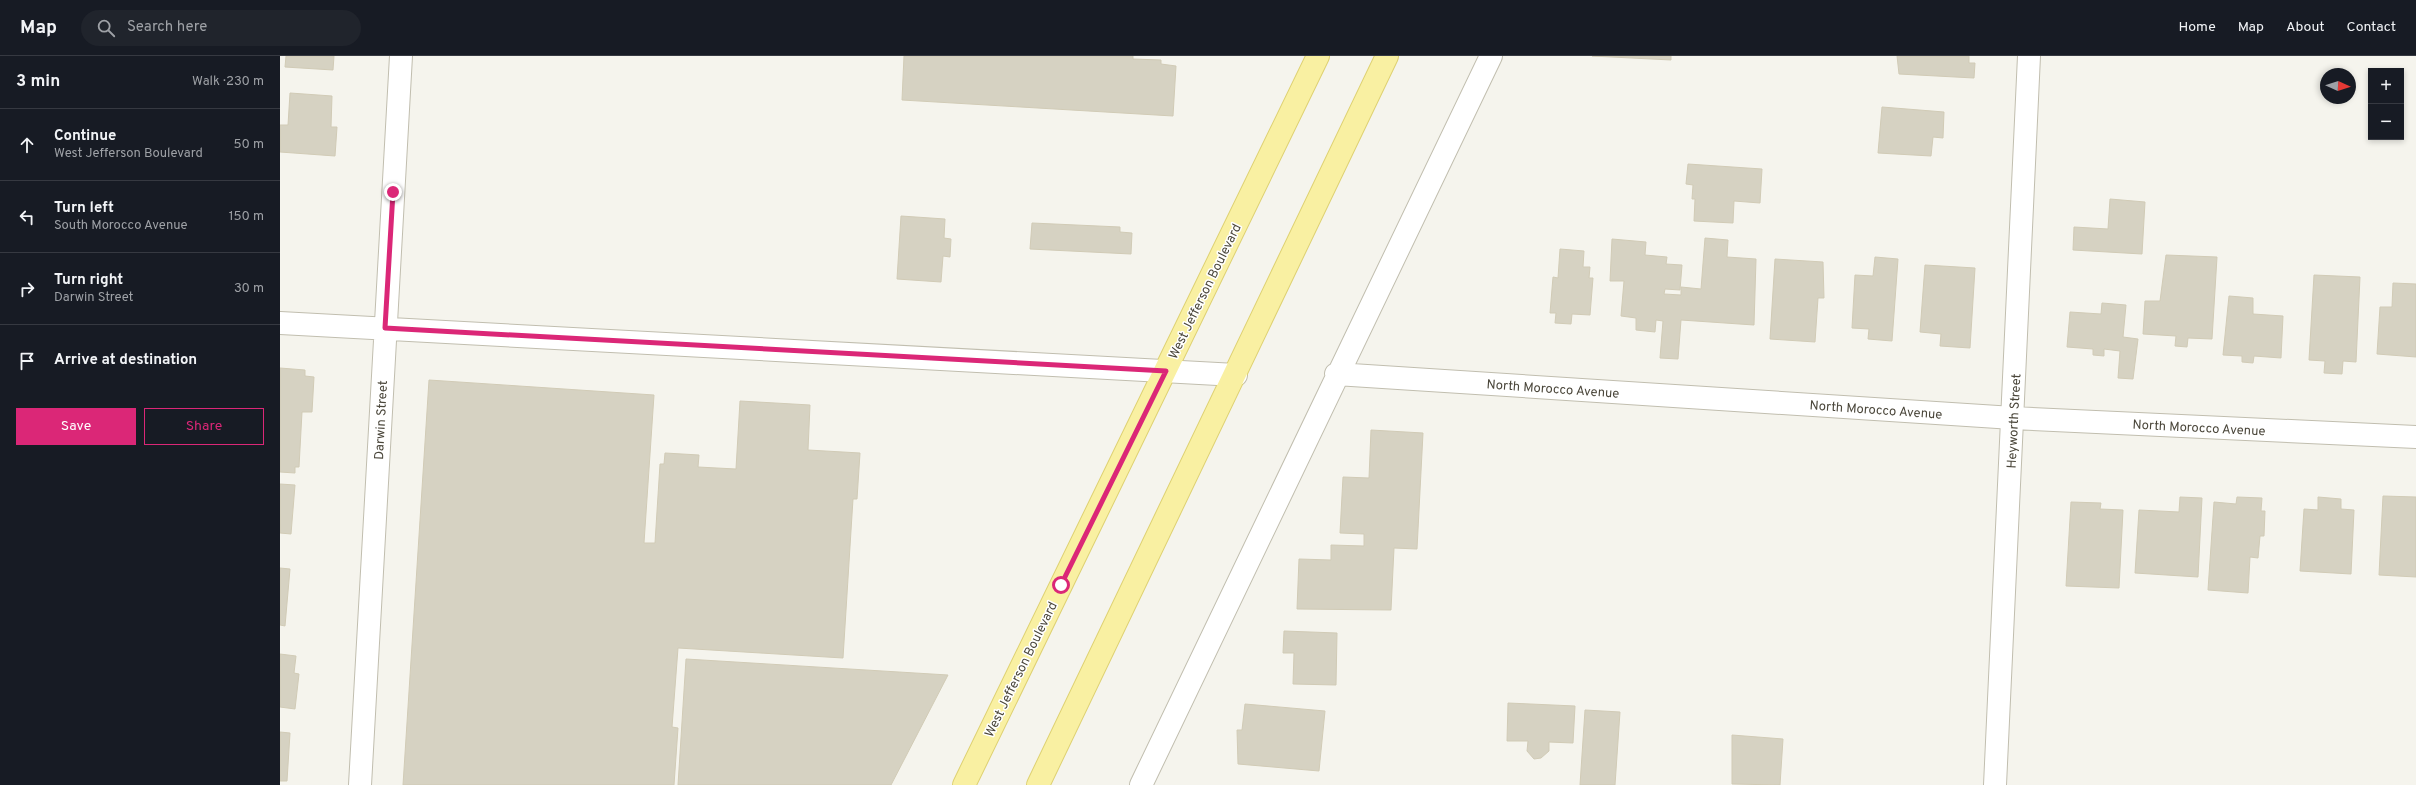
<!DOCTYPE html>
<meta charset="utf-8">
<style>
:root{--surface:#171b24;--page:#20242c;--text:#f1f3f6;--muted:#9ea1a6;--line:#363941;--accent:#db2777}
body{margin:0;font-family:Overpass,sans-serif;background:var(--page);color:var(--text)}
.controls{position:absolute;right:12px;top:12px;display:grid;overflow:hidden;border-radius:0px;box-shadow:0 2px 6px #0003}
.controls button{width:36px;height:36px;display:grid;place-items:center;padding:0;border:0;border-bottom:1px solid var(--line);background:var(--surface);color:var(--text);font:20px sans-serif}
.compass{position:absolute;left:2040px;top:12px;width:36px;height:36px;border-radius:50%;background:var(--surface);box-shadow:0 2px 6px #0003;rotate:93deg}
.stop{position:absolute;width:12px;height:12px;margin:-9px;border:3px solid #db2777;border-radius:50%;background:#fff}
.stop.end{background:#db2777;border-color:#fff;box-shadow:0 1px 4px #0008}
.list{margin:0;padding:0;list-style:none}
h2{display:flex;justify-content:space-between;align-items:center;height:52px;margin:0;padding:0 16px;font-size:17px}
h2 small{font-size:13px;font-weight:400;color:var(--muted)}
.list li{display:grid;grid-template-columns:26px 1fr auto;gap:12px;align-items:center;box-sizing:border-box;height:72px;padding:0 16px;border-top:1px solid var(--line)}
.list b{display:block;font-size:15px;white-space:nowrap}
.list p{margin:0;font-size:13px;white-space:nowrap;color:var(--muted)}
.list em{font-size:13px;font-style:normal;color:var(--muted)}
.actions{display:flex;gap:8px;padding:12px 16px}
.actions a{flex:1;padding:9px 0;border:1px solid var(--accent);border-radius:0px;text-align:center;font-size:14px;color:var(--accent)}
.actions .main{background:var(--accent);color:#fff}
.icon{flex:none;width:22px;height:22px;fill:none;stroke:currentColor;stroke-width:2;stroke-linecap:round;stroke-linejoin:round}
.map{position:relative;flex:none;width:2136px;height:729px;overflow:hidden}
header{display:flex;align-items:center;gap:24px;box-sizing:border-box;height:56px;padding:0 20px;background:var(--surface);border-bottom:1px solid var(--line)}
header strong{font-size:19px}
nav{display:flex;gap:22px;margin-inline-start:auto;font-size:14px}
.search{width:280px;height:36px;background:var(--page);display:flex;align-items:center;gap:10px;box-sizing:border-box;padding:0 14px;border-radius:22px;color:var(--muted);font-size:15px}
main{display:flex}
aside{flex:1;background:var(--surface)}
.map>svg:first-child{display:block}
.building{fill:#d6d2c2;stroke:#d1cbb6}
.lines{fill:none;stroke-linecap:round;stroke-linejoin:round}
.minor-casing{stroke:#c1beaf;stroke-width:24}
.major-casing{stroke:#ded172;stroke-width:24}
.minor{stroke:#fff;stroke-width:22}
.major{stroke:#f9f0a2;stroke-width:22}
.route{stroke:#db2777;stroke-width:5}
.labels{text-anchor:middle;stroke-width:3;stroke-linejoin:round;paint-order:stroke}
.street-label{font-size:13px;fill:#4a463a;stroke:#fff}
</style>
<header>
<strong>Map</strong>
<div class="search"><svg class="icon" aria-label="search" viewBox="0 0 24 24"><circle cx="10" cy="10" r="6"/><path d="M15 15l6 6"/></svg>Search here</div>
<nav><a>Home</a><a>Map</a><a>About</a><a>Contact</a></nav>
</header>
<main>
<aside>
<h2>3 min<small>Walk · 230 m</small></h2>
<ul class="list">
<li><svg class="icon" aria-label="ahead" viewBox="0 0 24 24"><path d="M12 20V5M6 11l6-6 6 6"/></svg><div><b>Continue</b><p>West Jefferson Boulevard</p></div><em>50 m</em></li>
<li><svg class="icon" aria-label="left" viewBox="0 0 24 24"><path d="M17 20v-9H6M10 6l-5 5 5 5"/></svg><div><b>Turn left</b><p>South Morocco Avenue</p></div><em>150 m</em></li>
<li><svg class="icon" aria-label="right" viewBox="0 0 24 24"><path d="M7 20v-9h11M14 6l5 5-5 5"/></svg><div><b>Turn right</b><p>Darwin Street</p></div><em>30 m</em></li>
<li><svg class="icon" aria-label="arrive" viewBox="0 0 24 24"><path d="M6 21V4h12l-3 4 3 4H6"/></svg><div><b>Arrive at destination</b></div></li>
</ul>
<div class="actions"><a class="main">Save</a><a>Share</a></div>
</aside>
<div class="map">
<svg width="2136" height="729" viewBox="0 0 2136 729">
<rect width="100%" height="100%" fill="#f5f4ed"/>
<path class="building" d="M6,0H54L53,14L5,11Z
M624,0H853V3L881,4V8L896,10L893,60L622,44Z
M1312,0H1391V4Z
M1617,0H1689V7H1695L1694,22L1619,18Z
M10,37L52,40L51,71H57L55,100L0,96V69H8Z
M1602,51L1664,56L1663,82L1653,81L1651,100L1598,97Z
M1408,108L1482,113L1480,147L1454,145L1453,167L1414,165L1415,143H1412L1413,129L1406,128Z
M1830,143L1865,146L1862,198L1793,194L1794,171L1828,173Z
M621,160L665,163L664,182L671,183L670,201L663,200L661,226L617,223Z
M752,167L840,171V176L852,177L851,198L750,193Z
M1425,182L1448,184L1447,201L1476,203L1474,269L1401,264L1398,303L1380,302L1383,265L1376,264L1375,276L1356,274V262L1341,260L1344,225H1330L1332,183L1366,186L1365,199L1387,201L1386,208L1402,209L1400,234L1385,233L1384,238L1401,239V231L1421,233Z
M1280,193L1304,195L1303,211H1310L1309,222H1313L1310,259L1292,258L1291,268L1275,267L1276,257H1270L1273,221L1278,222Z
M1886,199L1937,201L1932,283L1908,282L1907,291L1895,290L1896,280L1863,278L1865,245H1880Z
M1595,201L1618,203L1612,285L1588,283L1589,273L1572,272L1575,219L1593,220Z
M1495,203L1543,206L1544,242H1538L1535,286L1490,283Z
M1645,209L1695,212L1690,292L1660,290L1661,278L1640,276Z
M2034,219L2080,221L2076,306L2063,305L2062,318L2044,317L2045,305L2029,304Z
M2113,227L2136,228V301L2097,298L2100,251H2112Z
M1949,240L1973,242V258L2003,260L2001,302L1974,300L1973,307L1962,306V300L1943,299Z
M1822,247L1846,249L1843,281L1858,283L1853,323L1838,322L1840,295L1824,293V300L1813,299V293L1787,291L1790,256L1821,258Z
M0,312L25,314V320L34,321L32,356H22L19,411H15V417L0,416Z
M149,324L374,339L364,487H375L380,408H384L385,397L419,399L418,411L456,413L460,345L530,349L528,394L580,397L577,443H573L563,602L398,592L392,671L398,672L394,729H123Z
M1091,374L1143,377L1137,493L1114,492L1111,554L1017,553L1019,503L1051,504V489L1084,490V478L1060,477L1063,421L1089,422Z
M0,428L15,429L11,478L0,477Z
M2103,440L2136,441V521L2099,519Z
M1900,441L1922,442L1918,521L1855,517L1859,454L1899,456Z
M1957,441L1982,442L1981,455H1985L1984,480H1980L1978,502L1970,501L1968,537L1928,534L1934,446L1956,448Z
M2038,441L2061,443V453L2074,454L2071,518L2020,515L2024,453L2038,454Z
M1791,446L1821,447L1820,453L1843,454L1839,532L1786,530Z
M0,512L10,513L5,570L0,569Z
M1004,575L1057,577L1056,629L1013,628L1014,597H1003Z
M0,598L16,600L14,617L19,618L15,653L0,651Z
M406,603L668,619L611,729H398Z
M1228,647L1295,650L1293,687L1269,686V695L1261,702L1254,703L1247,695L1248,685H1227Z
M965,648L1045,655L1039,715L958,708L957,674H962Z
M1305,654L1340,656L1335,729H1300Z
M0,676L10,677L7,725H0Z
M1452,679L1503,683L1500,729L1452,728Z"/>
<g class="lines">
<g class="minor-casing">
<path id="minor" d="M0,267L956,319
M1056,318L1733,362L2136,381
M80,729L121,0
M861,729L1211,0
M1715,729L1749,0"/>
</g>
<g class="major-casing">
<path id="major" d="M684,729L1038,0
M758,729L1107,0"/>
</g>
<use href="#minor" class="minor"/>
<use href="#major" class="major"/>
</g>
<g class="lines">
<path class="route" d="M113,136L105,272L886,315L781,529"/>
</g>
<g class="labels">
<g class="street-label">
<text transform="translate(924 235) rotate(-64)" y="5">West Jefferson Boulevard</text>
<text transform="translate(1273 332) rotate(4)" y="5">North Morocco Avenue</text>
<text transform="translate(1596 353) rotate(4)" y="5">North Morocco Avenue</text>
<text transform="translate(100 364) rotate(-87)" y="5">Darwin Street</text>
<text transform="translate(1733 365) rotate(-87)" y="5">Heyworth Street</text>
<text transform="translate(1919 371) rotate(3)" y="5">North Morocco Avenue</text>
<text transform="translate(740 613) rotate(-64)" y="5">West Jefferson Boulevard</text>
</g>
</g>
</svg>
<div class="controls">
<button>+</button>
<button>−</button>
</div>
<svg class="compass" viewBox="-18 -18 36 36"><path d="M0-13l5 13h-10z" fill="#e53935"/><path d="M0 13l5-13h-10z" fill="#9ea1a6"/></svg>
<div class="stop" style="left:781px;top:529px"></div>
<div class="stop end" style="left:113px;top:136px"></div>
</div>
</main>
